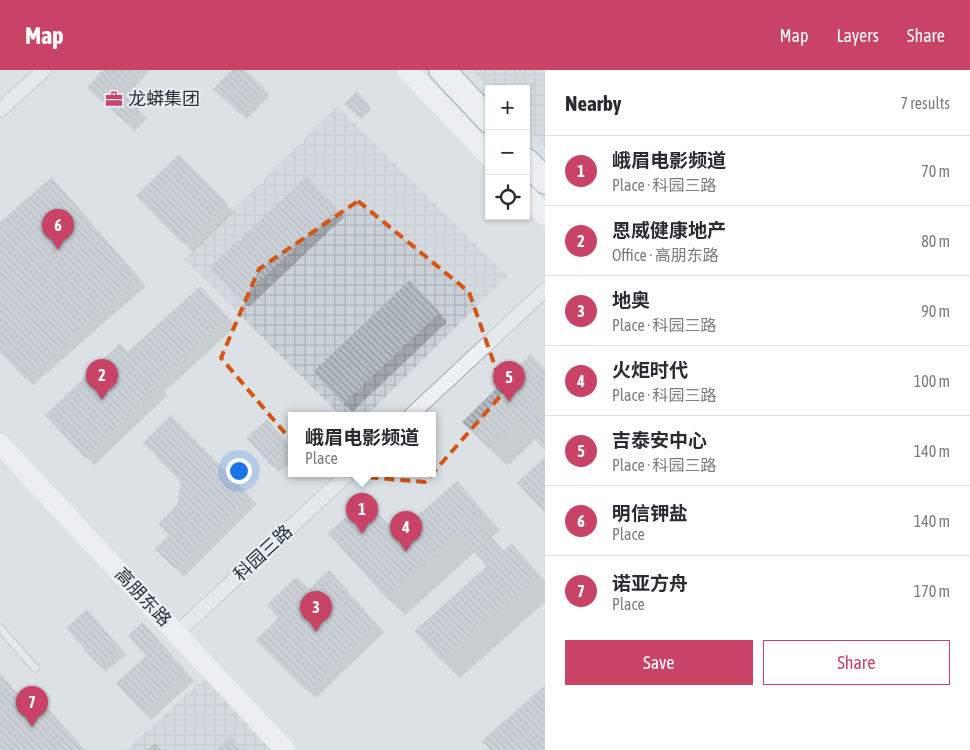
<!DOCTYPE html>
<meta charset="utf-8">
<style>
:root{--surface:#fff;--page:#f7f7f7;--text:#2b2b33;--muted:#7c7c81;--line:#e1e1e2;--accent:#c84365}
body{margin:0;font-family:"Asap Condensed","Noto Sans SC",sans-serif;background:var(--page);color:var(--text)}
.controls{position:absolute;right:15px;top:15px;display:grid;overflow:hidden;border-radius:0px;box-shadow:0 1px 4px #0004}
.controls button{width:45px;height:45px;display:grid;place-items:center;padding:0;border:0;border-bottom:1px solid var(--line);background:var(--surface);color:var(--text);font:25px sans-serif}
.you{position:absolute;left:238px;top:400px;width:18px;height:18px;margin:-12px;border:4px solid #fff;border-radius:50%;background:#1a73e8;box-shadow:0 0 0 8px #1a73e833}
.badge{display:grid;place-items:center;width:32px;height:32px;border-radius:50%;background:var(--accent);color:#fff;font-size:16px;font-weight:700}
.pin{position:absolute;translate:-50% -41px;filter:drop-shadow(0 1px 2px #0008)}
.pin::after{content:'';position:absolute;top:26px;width:18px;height:15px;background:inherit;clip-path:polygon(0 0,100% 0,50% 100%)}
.popup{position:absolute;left:288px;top:342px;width:148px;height:65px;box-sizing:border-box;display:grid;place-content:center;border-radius:0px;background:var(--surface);filter:drop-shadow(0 1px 4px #0005);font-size:16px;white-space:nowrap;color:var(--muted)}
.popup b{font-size:19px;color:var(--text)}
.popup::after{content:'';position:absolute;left:50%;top:100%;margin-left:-10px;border:10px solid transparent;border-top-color:var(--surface)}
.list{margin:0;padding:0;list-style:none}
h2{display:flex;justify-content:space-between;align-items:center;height:65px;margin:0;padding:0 20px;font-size:21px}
h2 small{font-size:16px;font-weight:400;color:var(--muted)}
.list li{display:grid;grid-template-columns:32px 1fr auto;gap:15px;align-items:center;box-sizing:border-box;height:70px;padding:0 20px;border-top:1px solid var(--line)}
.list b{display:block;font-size:19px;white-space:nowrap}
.list p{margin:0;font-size:16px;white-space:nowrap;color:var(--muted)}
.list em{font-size:16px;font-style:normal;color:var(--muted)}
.actions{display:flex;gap:10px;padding:15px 20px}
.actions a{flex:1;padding:11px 0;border:1px solid var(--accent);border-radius:0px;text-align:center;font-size:18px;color:var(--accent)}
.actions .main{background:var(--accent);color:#fff}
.icon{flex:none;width:28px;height:28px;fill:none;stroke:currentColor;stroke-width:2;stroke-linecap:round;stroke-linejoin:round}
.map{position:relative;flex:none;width:545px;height:680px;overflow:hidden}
header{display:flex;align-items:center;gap:30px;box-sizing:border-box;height:70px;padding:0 25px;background:var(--accent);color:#fff}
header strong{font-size:24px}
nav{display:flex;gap:28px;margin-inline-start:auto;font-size:18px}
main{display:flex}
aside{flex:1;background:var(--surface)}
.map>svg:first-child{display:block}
.industrial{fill:url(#industrial-grid)}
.shadow{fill:#0003}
.building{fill:url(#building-back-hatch)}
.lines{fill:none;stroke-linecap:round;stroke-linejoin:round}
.lane-casing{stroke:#a2a8af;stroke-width:9}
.street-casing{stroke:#a2a8af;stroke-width:16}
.highway-casing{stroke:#84909b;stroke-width:28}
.lane{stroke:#eef1f4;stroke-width:7}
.street{stroke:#eef1f4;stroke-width:14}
.secondary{stroke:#fff;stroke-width:20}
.highway{stroke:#fff;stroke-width:25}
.marked{fill:none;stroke:#d55511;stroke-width:4;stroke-dasharray:10 6;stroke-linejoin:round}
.labels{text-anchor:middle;stroke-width:4;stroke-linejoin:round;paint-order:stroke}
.poi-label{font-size:18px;fill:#26303b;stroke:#ebeff3;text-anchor:start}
.street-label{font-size:18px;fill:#26303b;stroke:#ebeff3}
</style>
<header>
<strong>Map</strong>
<nav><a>Map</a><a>Layers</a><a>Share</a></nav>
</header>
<main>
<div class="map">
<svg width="545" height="680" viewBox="0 0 545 680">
<defs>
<pattern id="industrial-grid" width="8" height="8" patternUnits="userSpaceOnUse" patternTransform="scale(1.25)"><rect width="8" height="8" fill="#cad0d7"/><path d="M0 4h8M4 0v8" fill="none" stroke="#adb3b9"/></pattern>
<pattern id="building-back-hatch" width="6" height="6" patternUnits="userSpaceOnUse" patternTransform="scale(1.25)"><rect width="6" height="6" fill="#b3bac2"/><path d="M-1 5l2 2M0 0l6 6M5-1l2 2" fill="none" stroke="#91989f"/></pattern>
</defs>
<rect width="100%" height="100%" fill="#dce1e5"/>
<path class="industrial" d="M472,0H545V77L526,57V19H489Z
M337,36L507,206L367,345H340L184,189Z
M207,606L275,680H126Z"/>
<path class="shadow" d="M104,0H150L125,28L147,48L135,61L97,26Z
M232,0H244L270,25L247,49L221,25Z
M357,23L372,39L361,49L346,34Z
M179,86L234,142L193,182L138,126Z
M58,115L146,216L33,315L0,280V154Z
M315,116L344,147L249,237L240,229Z
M418,220L447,252L352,342L315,302Z
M208,226L236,256L164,322L168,325L94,395L86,387L128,284Z
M545,300V379L536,369L507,396L464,352Z
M171,347L257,434L184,507L157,479L171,465L183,412Z
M273,357L292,379V391L279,402L272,396Z
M457,412L500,460L492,467L505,482L512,475L545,511V532L460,608L441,590L489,496L476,481L405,545L386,527L366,431L398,465Z
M338,510L384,562L316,628L257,570L309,521Z
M93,547L126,585L106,602L67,558Z
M151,562L194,611L151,650L117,613L147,586Z
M155,673L162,680H147Z"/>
<path class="building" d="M102,0H134L117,19L139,39L126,53L87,18Z
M231,0H245L264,18L240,44L213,19Z
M357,21L369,34L357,46L344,34Z
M179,84L227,133L186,173L183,174L136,126Z
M307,106L337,138L240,230L209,198Z
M52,107L140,209L26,310L0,282V152Z
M410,210L440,242L343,334L313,302Z
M200,216L228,247L157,313L160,316L85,388L45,345L120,273L128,282Z
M531,284L545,299V324L529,340L545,357V380L518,351L489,379L462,352Z
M171,345L249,425L175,499L155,479L169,465L158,454L177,435L181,412L143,373Z
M267,349L292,378L272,397L246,368Z
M545,387V443L517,413Z
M457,411L483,441L475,449L503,481L512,474L538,504L441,591L414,561L487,496L458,463L386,528L328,463L366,429L396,464Z
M329,500L376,553L307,621L256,570L278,548L267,535L296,507L309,519Z
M87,539L120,578L99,596L66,558Z
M142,552L187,602L142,642L116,613L146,586L128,566Z
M0,603L27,634L37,626L85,680H0Z
M545,615V680H490L482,671Z
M230,666L243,680H216Z"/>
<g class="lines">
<g class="lane-casing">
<path id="lane" d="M0,558L35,598"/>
</g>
<g class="street-casing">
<path id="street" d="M0,40L44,0
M411,345L545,220
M177,563L349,403"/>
</g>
<g class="highway-casing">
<path id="highway" d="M442,0L489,50
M526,91L545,111"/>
</g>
<use href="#lane" class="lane"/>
<use href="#street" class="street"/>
<path class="secondary" d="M407,0L489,86
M526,125L545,145
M0,374L285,680"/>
<use href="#highway" class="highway"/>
</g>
<path d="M0 0H545V680H0ZM358,131L469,222L504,322L425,412L319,403L221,288L259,199Z" fill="#dce1e5" fill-opacity=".55" fill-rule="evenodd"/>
<path class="marked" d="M358,131L469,222L504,322L425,412L319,403L221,288L259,199Z"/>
<defs>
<g id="office-bare" transform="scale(1.35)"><path d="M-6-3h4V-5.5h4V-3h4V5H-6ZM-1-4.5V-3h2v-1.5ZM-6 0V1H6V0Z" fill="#c84365" stroke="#ebeff3" stroke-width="2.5" paint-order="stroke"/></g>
</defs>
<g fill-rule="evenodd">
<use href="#office-bare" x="114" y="29"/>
</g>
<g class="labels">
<g class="poi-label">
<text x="128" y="35">龙蟒集团</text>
</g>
<g class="street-label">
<text transform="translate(263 483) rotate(-43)" y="6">科园三路</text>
<text transform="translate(143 527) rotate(47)" y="6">高朋东路</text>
</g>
</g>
</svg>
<div class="controls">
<button>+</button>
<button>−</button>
<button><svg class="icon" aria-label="locate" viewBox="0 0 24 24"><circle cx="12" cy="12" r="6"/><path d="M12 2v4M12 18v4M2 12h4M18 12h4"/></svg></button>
</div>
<div class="you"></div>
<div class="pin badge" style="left:362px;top:464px">1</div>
<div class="popup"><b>峨眉电影频道</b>Place</div>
<div class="pin badge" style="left:102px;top:330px">2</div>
<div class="pin badge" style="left:316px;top:562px">3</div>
<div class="pin badge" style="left:406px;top:482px">4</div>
<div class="pin badge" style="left:509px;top:332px">5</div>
<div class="pin badge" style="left:58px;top:180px">6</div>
<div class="pin badge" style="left:32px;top:657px">7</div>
</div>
<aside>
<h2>Nearby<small>7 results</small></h2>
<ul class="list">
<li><span class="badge">1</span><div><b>峨眉电影频道</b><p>Place · 科园三路</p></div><em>70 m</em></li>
<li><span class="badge">2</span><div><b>恩威健康地产</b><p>Office · 高朋东路</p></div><em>80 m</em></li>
<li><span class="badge">3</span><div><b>地奥</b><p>Place · 科园三路</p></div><em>90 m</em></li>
<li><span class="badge">4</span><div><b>火炬时代</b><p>Place · 科园三路</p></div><em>100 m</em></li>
<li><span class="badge">5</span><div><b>吉泰安中心</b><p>Place · 科园三路</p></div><em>140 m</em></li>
<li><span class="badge">6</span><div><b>明信钾盐</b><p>Place</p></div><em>140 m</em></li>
<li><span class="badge">7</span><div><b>诺亚方舟</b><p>Place</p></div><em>170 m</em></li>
</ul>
<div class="actions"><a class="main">Save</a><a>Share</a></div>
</aside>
</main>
